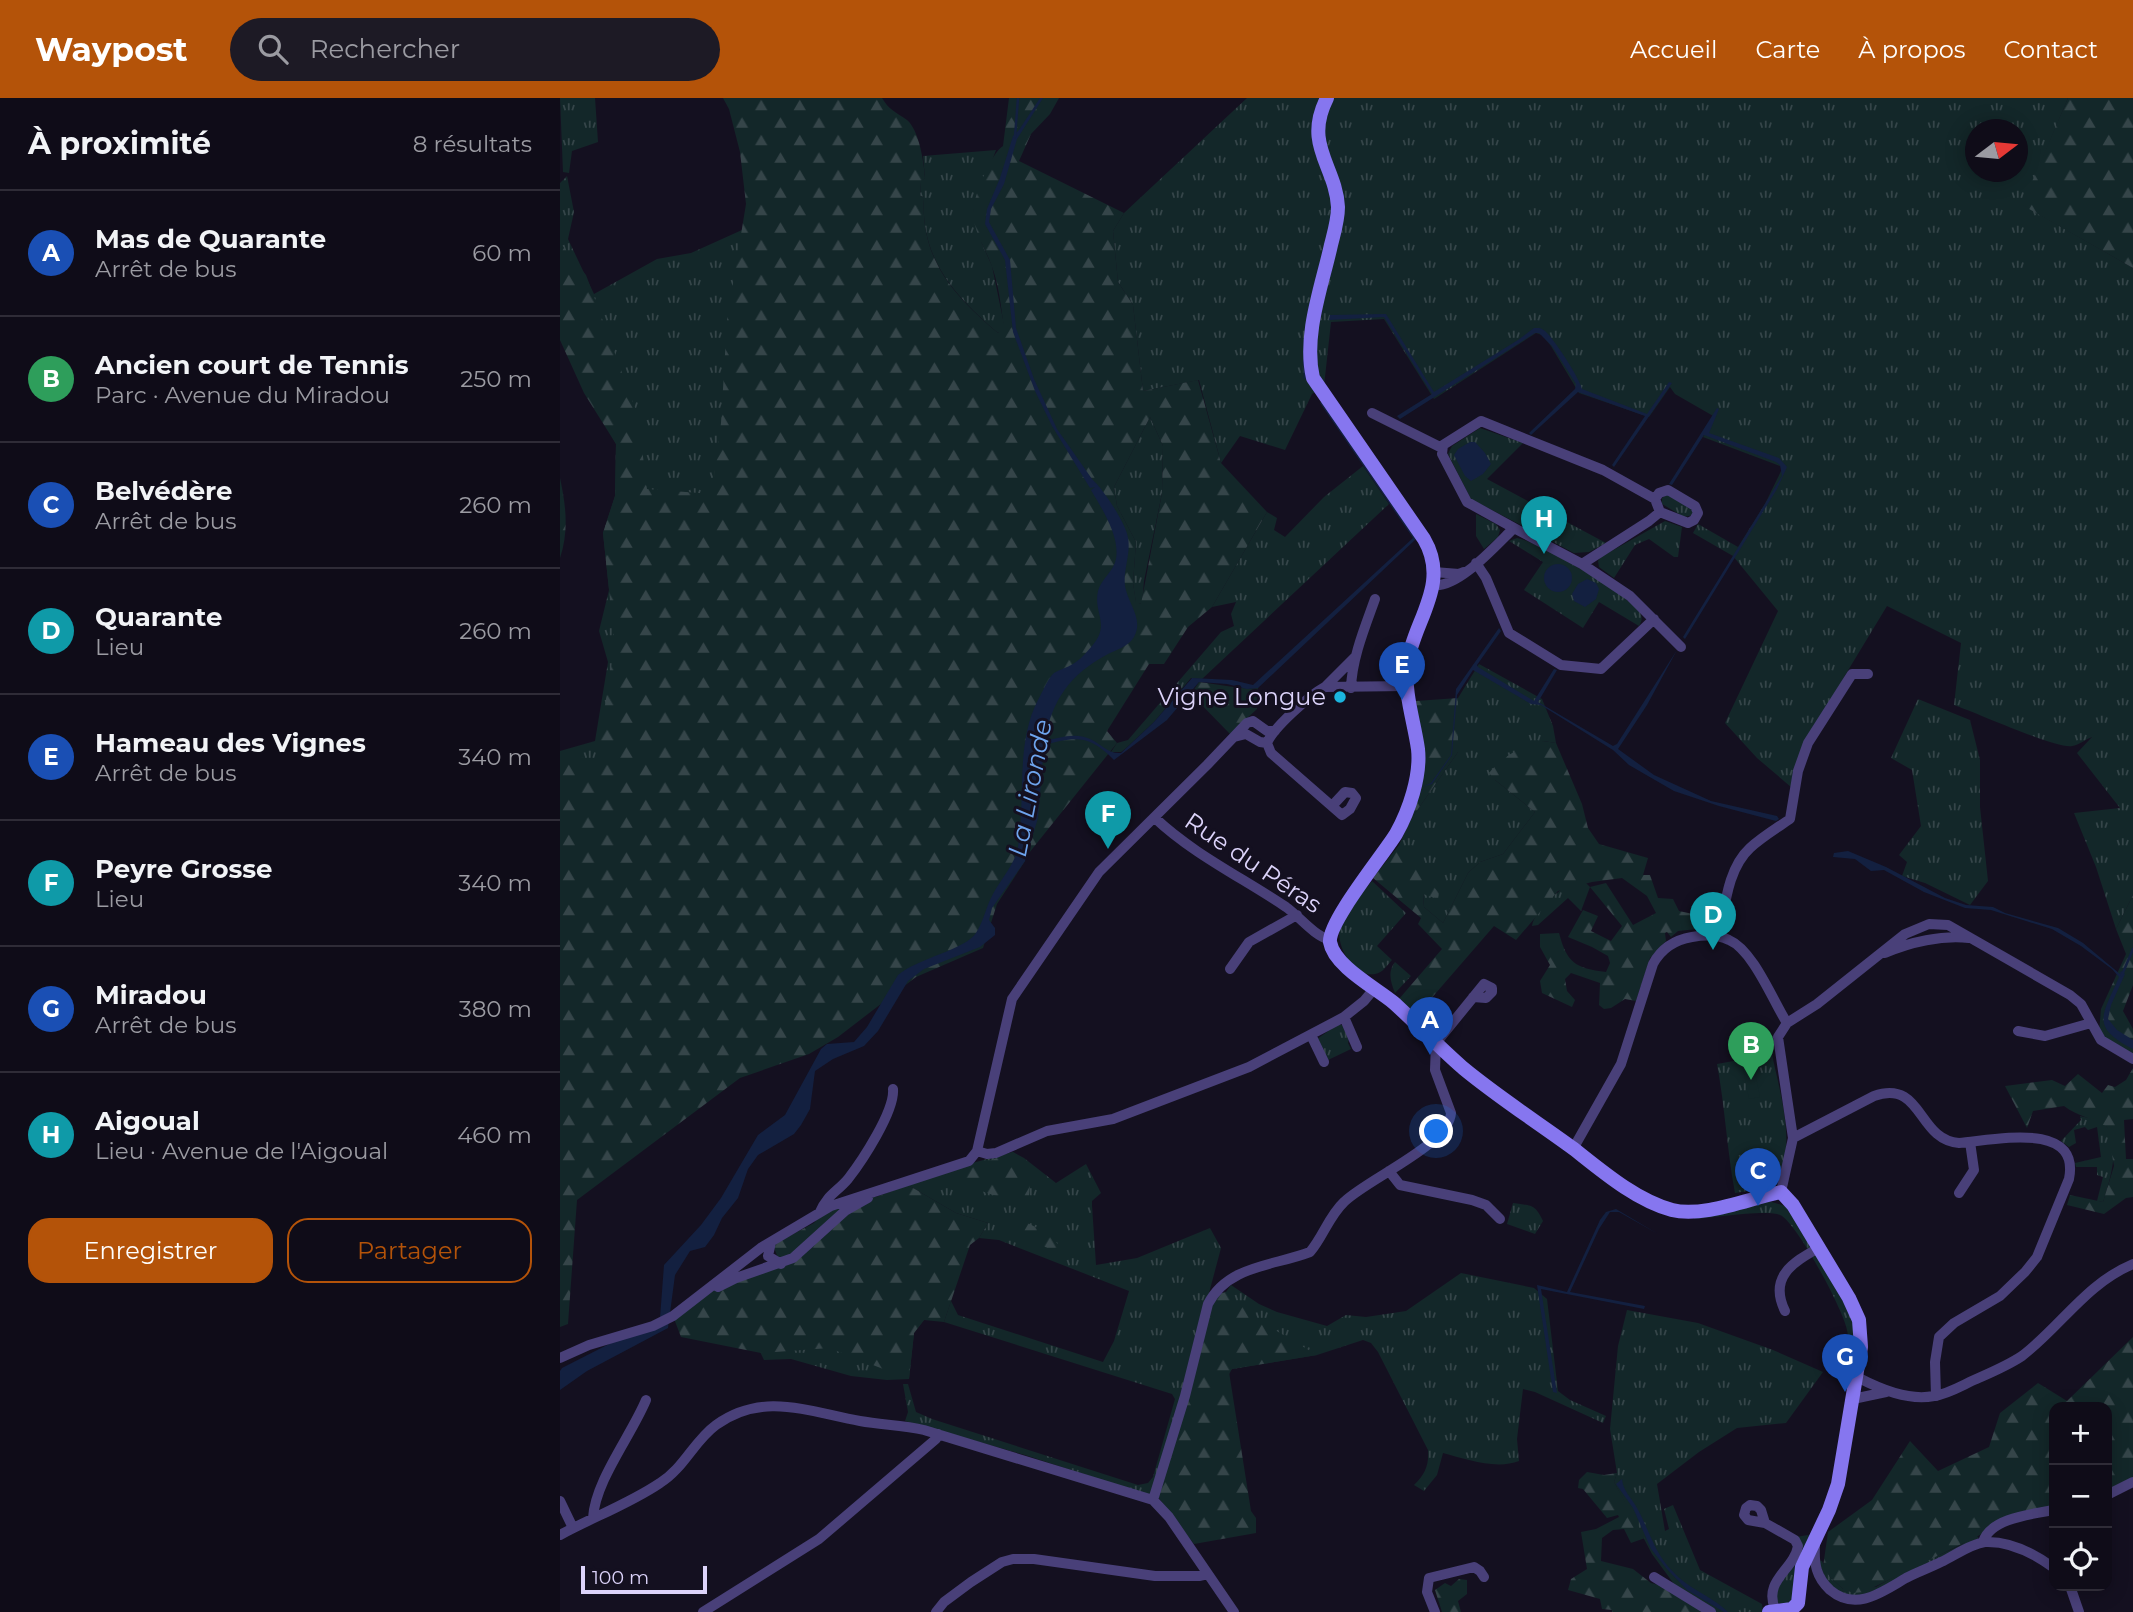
<!DOCTYPE html>
<html lang="fr">
<meta charset="utf-8">
<style>
:root{--surface:#0f0c18;--page:#1d1a25;--text:#f1f3f6;--muted:#9b9ba2;--line:#2f2c37;--accent:#b45309}
body{margin:0;font-family:Montserrat,sans-serif;background:var(--page);color:var(--text)}
.controls{position:absolute;right:21px;bottom:21px;display:grid;overflow:hidden;border-radius:14px;box-shadow:0 4px 18px #0003}
.controls button{width:63px;height:63px;display:grid;place-items:center;padding:0;border:0;border-bottom:2px solid var(--line);background:var(--surface);color:var(--text);font:35px sans-serif}
.compass{position:absolute;left:1405px;top:21px;width:63px;height:63px;border-radius:50%;background:var(--surface);box-shadow:0 4px 18px #0003;rotate:74deg}
.scale{position:absolute;left:21px;bottom:18px;width:126px;box-sizing:border-box;padding-left:7px;border:4px solid #dcd3fa;border-top:0;font-size:19px;line-height:24px;white-space:nowrap;color:#dcd3fa;-webkit-text-stroke:5px #141020;paint-order:stroke}
.you{position:absolute;left:877px;top:1034px;width:24px;height:24px;margin:-18px;border:5px solid #fff;border-radius:50%;background:#1a73e8;box-shadow:0 0 0 10px #1a73e833}
.badge{display:grid;place-items:center;width:46px;height:46px;border-radius:50%;background:var(--accent);color:#fff;font-size:23px;font-weight:700}
.pin{position:absolute;translate:-50% -58px;filter:drop-shadow(0 2px 4px #0008)}
.pin::after{content:'';position:absolute;top:37px;width:24px;height:21px;background:inherit;clip-path:polygon(0 0,100% 0,50% 100%)}
.list{margin:0;padding:0;list-style:none}
h2{display:flex;justify-content:space-between;align-items:center;height:91px;margin:0;padding:0 28px;font-size:30px}
h2 small{font-size:23px;font-weight:400;color:var(--muted)}
.list li{display:grid;grid-template-columns:46px 1fr auto;gap:21px;align-items:center;box-sizing:border-box;height:126px;padding:0 28px;border-top:2px solid var(--line)}
.list b{display:block;font-size:26px;white-space:nowrap}
.list p{margin:0;font-size:23px;white-space:nowrap;color:var(--muted)}
.list em{font-size:23px;font-style:normal;color:var(--muted)}
.actions{display:flex;gap:14px;padding:21px 28px}
.actions a{flex:1;padding:16px 0;border:2px solid var(--accent);border-radius:21px;text-align:center;font-size:24px;color:var(--accent)}
.actions .main{background:var(--accent);color:#fff}
.icon{flex:none;width:38px;height:38px;fill:none;stroke:currentColor;stroke-width:2;stroke-linecap:round;stroke-linejoin:round}
.map{position:relative;flex:none;width:1573px;height:1514px;overflow:hidden}
header{display:flex;align-items:center;gap:42px;box-sizing:border-box;height:98px;padding:0 35px;background:var(--accent);color:#fff}
header strong{font-size:33px}
nav{display:flex;gap:38px;margin-inline-start:auto;font-size:24px}
.search{width:490px;height:63px;background:var(--page);display:flex;align-items:center;gap:18px;box-sizing:border-box;padding:0 24px;border-radius:38px;color:var(--muted);font-size:26px}
main{display:flex}
aside{flex:1;background:var(--surface)}
.map>svg:first-child{display:block}
.grass{fill:url(#grass-tufts);fill-rule:evenodd}
.forest{fill:url(#forest-firs);fill-rule:evenodd}
.park{fill:#132729}
.water{fill:#132040}
.lines{fill:none;stroke-linecap:round;stroke-linejoin:round}
.stream{stroke:#132040;stroke-width:2.5}
.street{stroke:#494079;stroke-width:10}
.secondary{stroke:#8676ef;stroke-width:14}
.poi-dot{fill:#1bb5df;stroke:#141020;stroke-width:2.5}
.labels{text-anchor:middle;stroke-width:6;stroke-linejoin:round;paint-order:stroke}
.poi-label{font-size:24px;fill:#dcd3fa;stroke:#141020;text-anchor:end}
.street-label{font-size:24px;fill:#dcd3fa;stroke:#141020}
.water-label{font-size:26px;font-style:italic;fill:#6ea4ee;stroke:#141020}
</style>
<header>
<strong>Waypost</strong>
<div class="search"><svg class="icon" aria-label="search" viewBox="0 0 24 24"><circle cx="10" cy="10" r="6"/><path d="M15 15l6 6"/></svg>Rechercher</div>
<nav><a>Accueil</a><a>Carte</a><a>À propos</a><a>Contact</a></nav>
</header>
<main>
<aside>
<h2>À proximité<small>8 résultats</small></h2>
<ul class="list">
<li><span class="badge" style="background:#1a4fb4">A</span><div><b>Mas de Quarante</b><p>Arrêt de bus</p></div><em>60 m</em></li>
<li><span class="badge" style="background:#2e9e5b">B</span><div><b>Ancien court de Tennis</b><p>Parc · Avenue du Miradou</p></div><em>250 m</em></li>
<li><span class="badge" style="background:#1a4fb4">C</span><div><b>Belvédère</b><p>Arrêt de bus</p></div><em>260 m</em></li>
<li><span class="badge" style="background:#0f9aa8">D</span><div><b>Quarante</b><p>Lieu</p></div><em>260 m</em></li>
<li><span class="badge" style="background:#1a4fb4">E</span><div><b>Hameau des Vignes</b><p>Arrêt de bus</p></div><em>340 m</em></li>
<li><span class="badge" style="background:#0f9aa8">F</span><div><b>Peyre Grosse</b><p>Lieu</p></div><em>340 m</em></li>
<li><span class="badge" style="background:#1a4fb4">G</span><div><b>Miradou</b><p>Arrêt de bus</p></div><em>380 m</em></li>
<li><span class="badge" style="background:#0f9aa8">H</span><div><b>Aigoual</b><p>Lieu · Avenue de l'Aigoual</p></div><em>460 m</em></li>
</ul>
<div class="actions"><a class="main">Enregistrer</a><a>Partager</a></div>
</aside>
<div class="map">
<svg width="1573" height="1514" viewBox="0 0 1573 1514">
<defs>
<pattern id="grass-tufts" width="24" height="20" patternUnits="userSpaceOnUse" patternTransform="scale(1.75)"><rect width="24" height="20" fill="#132729"/><path d="M3 7l-1-3M5 7V3M7 7l1-3M15 17l-1-3M17 17v-4M19 17l1-3" fill="none" stroke="#354549"/></pattern>
<pattern id="forest-firs" width="22" height="20" patternUnits="userSpaceOnUse" patternTransform="scale(1.75)"><rect width="22" height="20" fill="#132729"/><path d="M5 1l3.5 6h-7zM16 11l3.5 6h-7z" fill="#354549"/></pattern>
</defs>
<rect width="100%" height="100%" fill="#141020"/>
<path class="grass" d="M0,0H35L38,44L12,53L9,75L3,74Z
M299,0L260,633L0,677V653L35,643L48,564L39,533L49,492L43,435L55,398L56,346L0,241V85L7,78L14,114L8,141L34,196L97,161L131,155L182,132L197,90Z
M687,0H1508L1463,107L1573,170V797L1556,831L1536,769L1514,715L1560,710L1517,655L1532,639C1526,641 1519,647 1512,648C1496,651 1415,614 1394,607L1401,545L1327,508L1284,579L1231,689L1197,660L1165,625L1218,513L1173,458L1133,435L1138,426L1178,449L1205,406L1223,369L1143,339L1155,319L1115,296L1110,289L1089,319L1019,295L991,248L982,237L976,235L874,301L824,221L771,224L764,288L752,296L725,352L680,338L661,365L639,282L583,293L573,207L558,184L553,133L564,115ZM1416,32H1458V74H1416Z
M436,52L413,113L422,146L432,168L445,231L438,235C395,198 360,161 364,99L360,98L361,83L365,80L363,58Z
M590,319L603,348L602,395L584,483L582,506L576,505L573,485L576,444L557,408L554,389Z
M920,330L963,345L927,381L1046,445L1029,454L1014,455L911,401L888,356L892,348Z
M803,368L829,406L642,581L631,580L594,624L565,651L561,654H551L557,645L568,642L661,534L674,528L671,516L676,504L652,509L707,414L717,420L714,432L725,439L764,399Z
M1107,396L1133,412V417L1124,419L1102,406V400Z
M916,416L936,426L940,432L938,439L924,451L916,438Z
M1105,423L1122,429L1118,459H1114L1089,441L1075,447L1054,480L1039,469L1038,463L1041,459Z
M957,440C979,444 1065,495 1079,513C1083,519 1082,523 1079,528L1039,504L1023,530L964,492L983,464L949,443Z
M919,566L982,601L993,628L996,645L983,643L935,682L975,714L943,756L920,764L908,775L883,825L864,809L863,795L839,747L851,721L898,654V600Z
M1358,601L1410,622L1420,662V709L1428,783L1410,807L1365,785L1342,778L1347,764L1339,757L1361,728L1352,672L1331,660Z
M1019,778L1030,789L1021,813L1008,800L978,827L972,828C975,810 1004,789 1019,778Z
M812,783L846,815L817,848L832,862C827,867 823,875 815,876C794,880 775,847 780,829C786,811 801,797 812,783Z
M835,864L851,878L835,895C831,885 827,874 835,864Z
M777,927H782L789,941L788,945L791,951L768,962L757,941Z
M1212,956C1218,988 1241,1059 1212,1083C1202,1092 1188,1093 1175,1095C1167,1052 1165,1009 1157,966Z
M1520,1018C1528,1020 1540,1021 1546,1028C1562,1046 1549,1085 1543,1104L1537,1103L1543,1079L1537,1077V1069H1516L1515,1065L1541,1059L1537,1029L1528,1032L1525,1029L1514,1032L1516,1045L1509,1049L1501,1043L1521,1022Z
M453,1054L464,1060L496,1085L526,1066L541,1095L532,1103V1108L536,1167L577,1160L650,1130L661,1150L649,1195L651,1196L618,1313L591,1395L588,1397L465,1357L345,1323L348,1314L343,1286H348L356,1314L372,1321L578,1387L588,1385L593,1379L615,1301L612,1296L384,1224L391,1203L398,1217L543,1264L554,1243L569,1193L439,1142L419,1140L428,1125L396,1115L348,1087L416,1064Z
M1205,1104H1212L1225,1108L1239,1124L1297,1228L1292,1287L1283,1280C1286,1264 1291,1248 1287,1232C1284,1213 1236,1123 1220,1117C1207,1111 1151,1120 1134,1121V1117Z
M953,1105C972,1108 975,1106 983,1123L975,1136L947,1126Z
M901,1175L974,1190L987,1201L998,1293L1010,1302L1046,1318L1043,1325L975,1294L963,1291L957,1341L959,1363C936,1372 906,1361 883,1355L877,1377L864,1393L854,1387C865,1376 869,1368 868,1352L818,1254L811,1245L803,1242L757,1257L672,1271L668,1278L656,1197L666,1194L671,1187L699,1206L717,1214L767,1228L786,1217L806,1219L846,1213Z
M1067,1212L1138,1225L1213,1252L1263,1274L1226,1325L1177,1330L1139,1354L1097,1386L1105,1433L1109,1431L1104,1411L1113,1407L1140,1472L1202,1506L1203,1514H1156L1114,1486L1092,1456L1054,1384L1057,1375L1050,1331L1058,1248Z
M364,1222L354,1235L349,1281L327,1282L291,1278L231,1261L204,1262L188,1229Z
M1248,1437L1252,1438L1234,1502C1228,1505 1224,1508 1217,1504V1489L1235,1463L1236,1439Z
M1416,1437L1419,1440L1300,1500C1271,1492 1269,1491 1258,1462L1262,1463L1270,1479L1283,1491L1316,1489L1346,1472L1399,1448Z"/>
<path class="forest" d="M163,0H322C329,12 336,14 347,22C359,32 364,64 365,80L361,84L360,98L364,99C360,161 394,198 438,235L444,230C441,209 439,186 431,166C425,150 414,134 413,115C413,99 431,55 443,48L449,0H499L490,16L471,36L459,63L564,115L553,133L558,184L573,207L583,293L638,282L661,365L707,414L652,509L628,529L604,566H589L547,633L557,645L465,760V763L437,806L423,850L356,879L278,939L249,956L180,980L17,1102L8,1226L0,1229V658L36,661L55,547L43,435L55,398L56,346L24,295L0,242V145L26,177L78,318L87,391L152,396L161,325L167,222L186,106L180,54L169,11ZM590,319L603,348L602,395L581,506L576,504L573,485L576,444L557,408L554,389Z
M1508,0H1573V170L1462,107Z
M0,380C6,408 9,433 0,460Z
M639,584C657,586 682,592 698,590L697,611L670,636L631,596Z
M898,600V654L851,721L862,655L856,603Z
M983,643L996,645L1022,706L1028,730L1039,746L1088,760L1083,777H1090L1098,800L1113,801L1119,813L1133,816L1137,831L1118,833L1111,839L1107,834L1105,835L1106,843L1090,860L1076,903L1065,901L1051,910L1044,911L1039,907L1040,885L1011,875L1005,881L1007,893L1015,902L1012,909L982,895L980,883L990,867L980,849V836L999,835C1007,865 1015,870 1046,874L1050,865L1048,858L1032,849L1008,839L1023,812L1038,818L1031,833L1051,843L1062,828L1030,789L1046,785L1073,827L1096,815L1087,798L1062,780L1032,784L998,793L956,842L934,828L856,918L839,901L882,851L858,826L861,820L813,780L839,747L879,795L878,801L863,796L864,809L883,825L908,775L920,764L943,756L975,714L935,682L929,675C944,657 961,649 983,643Z
M1573,797V887L1563,913L1573,931V958L1539,935L1541,911L1566,856L1556,831Z
M1573,970V1021L1564,1022L1566,1061H1573V1099L1566,1100L1544,1116L1507,1107L1510,1097L1543,1104L1554,1068L1547,1029C1533,1020 1517,1018 1504,1008L1473,1013L1467,1030L1445,988L1492,982L1505,988L1518,976L1542,995L1548,987L1555,989L1566,982Z
M453,1054L471,1072L469,1098L442,1100L383,1080Z
M348,1087L396,1115L428,1125L419,1140L410,1147L384,1224L364,1222L354,1235L349,1281L269,1250L201,1255L121,1239L113,1218C147,1191 180,1179 220,1165L213,1147L254,1125L270,1105L283,1099H316Z
M437,1117C463,1120 495,1135 507,1159L442,1129Z
M666,1194L705,1226L757,1257L672,1271L669,1274L691,1413L696,1420V1435L634,1446L598,1399L644,1228L656,1197Z
M1573,1239V1380L1547,1394V1309H1494V1409L1424,1435L1304,1494L1293,1495L1283,1491L1270,1479L1263,1469L1268,1434L1312,1402L1350,1343L1378,1373L1429,1349L1440,1315L1478,1285L1507,1303Z
M1027,1374L1044,1377L1057,1375L1054,1384L1085,1440L1071,1445L1064,1431L1053,1432L1042,1440L1041,1463L1073,1471L1091,1485L1103,1488L1143,1514H1052V1512L1042,1511L1040,1501L1008,1492L1011,1481L1027,1471L1021,1434L1036,1431L1059,1419L1058,1417L1047,1420L1023,1391L1018,1390L1019,1382Z
M899,1481L907,1482V1496L898,1503L901,1514H882L875,1492L885,1485L891,1488Z"/>
<path class="park" d="M1193,964L1200,999L1189,1001L1182,966Z"/>
<path class="water" d="M480,0H483L457,41L444,86L431,111L429,124L450,162L456,230L474,281L497,331L532,381C543,391 566,425 568,440C571,456 563,472 565,488C568,506 584,521 574,539C569,548 556,552 548,556C509,577 493,601 484,643C499,640 515,634 530,641C542,646 547,656 561,655L594,624L632,580L672,582L693,587L853,440L760,305L762,303L856,441L698,590L687,591L667,586L639,584L607,622L554,662C530,637 516,638 484,647L478,720L465,763L432,810L429,822L435,830V837L420,849L364,871L348,883L318,933L304,948L273,961L255,973L250,1011L241,1027L234,1036L198,1057L188,1071L178,1100L162,1120L154,1137L145,1149L130,1153L115,1177L108,1230L27,1273L0,1292V1273L2,1270L100,1220L104,1167L141,1127L161,1100L198,1037L225,1017L261,951L267,946L294,944L307,929L338,877C358,860 405,852 416,835C424,823 426,808 433,796C441,781 455,766 458,749C466,702 455,646 478,602C482,595 488,580 494,575C500,571 507,570 513,566C520,562 527,554 532,548C551,526 533,515 538,493C541,481 554,473 556,461C560,438 542,411 531,392L535,389L530,390L492,328L475,293L453,234L445,162L425,126L427,111L440,80L453,38L459,32Z
M826,216L874,294L958,242L974,230C979,230 980,229 985,233C994,241 1019,279 1022,291L1087,316L1109,284L1112,285L1054,369L1052,367L1085,318L1018,294L971,337L969,335L1015,291L1016,286L992,248L979,235H975L840,321L837,318L872,296L824,219L769,222L770,217Z
M1157,310L1159,311L1149,335L1219,360L1227,369L1217,391L1125,541L1123,539L1222,378L1220,367L1216,364L1144,337L1112,387L1109,386Z
M910,344H915L925,355L931,366L923,376L911,383L905,378L894,357L898,351Z
M984 480a14 14 0 1 1 28 0a14 14 0 1 1-28 0Z
M1027,481L1036,485L1039,491L1036,501L1025,509L1014,503L1012,496L1018,486Z
M939,530L941,533L917,567L918,569L974,603L994,571L997,572L978,604L1053,648L1057,646L1117,552L1087,607L1058,651L1094,677L1151,703L1217,718L1219,721L1216,723L1159,708L1114,693L1069,667L1053,652L981,607L971,606L913,572L897,597L892,657L872,686L862,689L871,685L891,657L896,591Z
M1288,753L1326,769L1385,800L1406,807L1433,809L1445,815L1498,830L1523,845L1560,876L1561,873L1565,876L1551,907L1548,921L1557,932L1573,942V951C1529,928 1543,917 1559,879L1552,871L1521,848L1492,831L1431,812L1405,810L1364,794L1324,772L1311,773L1295,761L1273,759L1274,755Z
M1056,1111L1098,1136L1059,1114H1050L1039,1131L1010,1194L1085,1208L1084,1211L981,1191L997,1295L993,1294L977,1187L1007,1194L1040,1122L1046,1114Z
M1062,1381C1063,1393 1071,1399 1077,1410C1093,1439 1094,1459 1123,1483C1137,1494 1155,1501 1168,1514H1164L1127,1492L1106,1470L1091,1451L1073,1410L1056,1386Z"/>
<g class="lines">
<path class="stream" d="M455,39L458,0
M744,263L745,280
M1562,877L1573,851"/>
<path class="street" d="M812,315L882,350
M1095,401L1099,395L1108,392L1135,408L1138,415L1134,422L1128,425L1100,414
M916,465L926,480L949,535L1001,567L1041,571L1094,521
M1022,466L1070,498L1121,549
M874,474L899,476L904,474
M873,487C898,491 936,447 954,430L1022,466L1089,423L1100,414L1095,401L1043,372L921,323L883,347L882,356L907,404L954,430
M765,589L795,559
M791,590C792,560 805,529 815,501
M674,639L686,636L700,644L707,645
M707,645C713,630 750,597 765,589L847,588
M707,645L711,655L782,717L790,711L796,700L792,695L785,694L772,708
M595,720C633,756 683,780 726,809C740,819 753,837 770,842
M1159,838C1165,810 1167,771 1190,750C1202,739 1217,730 1230,721L1238,673L1248,645L1292,576H1308
M1325,855C1350,844 1382,837 1409,840
M670,871L689,844L737,817
M784,919L797,949
M1458,933L1485,938L1531,925
M751,937L764,964
M1233,1040L1314,998C1363,981 1357,1042 1399,1045C1430,1043 1521,1021 1509,1081L1477,1159L1465,1174L1440,1198L1394,1225L1379,1239L1375,1264L1376,1298
M1013,1051L1061,966L1093,866C1101,851 1114,842 1132,839C1144,837 1157,836 1169,842C1193,852 1213,903 1227,925
M417,1053L427,1056L436,1055L487,1033L553,1021L689,969L784,919L804,903L814,891
M829,1073L840,1087L912,1102L926,1107L940,1121
M1221,1094L1233,1040L1218,939L1227,925L1257,906L1345,836L1369,826L1388,827L1510,897L1521,906L1541,942L1573,961
M1399,1095L1414,1072L1410,1044
M260,1114C267,1097 277,1094 288,1081C302,1063 335,1013 333,991
M211,1144L208,1158L221,1166
M158,1189L176,1180L233,1160L285,1113L308,1100
M1225,1213C1208,1178 1234,1164 1260,1149
M0,1260L29,1247L93,1228L113,1218L202,1149L271,1108L409,1063L417,1053L452,901L539,774L647,667L687,625L693,623L707,633H715
M1297,1279C1320,1291 1348,1303 1374,1298C1388,1296 1401,1288 1414,1282C1430,1275 1447,1268 1462,1258C1500,1229 1527,1185 1573,1166
M1293,1301L1326,1294
M1547,1397L1573,1384
M593,1402L625,1298L648,1206C668,1167 714,1168 750,1154C763,1139 769,1118 784,1104C807,1081 889,1047 891,1015L875,972L876,945L924,886L932,890V894L926,900L913,899
M0,1403L13,1430
M33,1420C35,1383 71,1338 86,1302
M1205,1425L1201,1412L1197,1408L1190,1407L1186,1410L1184,1417L1188,1422L1205,1425L1235,1442L1238,1448C1234,1472 1203,1482 1215,1511
M0,1437C33,1419 69,1406 100,1385C124,1370 134,1343 156,1327C203,1293 249,1314 300,1323C322,1327 343,1327 364,1332L593,1402L609,1419L674,1514
M1423,1444C1430,1420 1473,1416 1494,1412
M1255,1448C1254,1466 1256,1479 1270,1492C1296,1514 1322,1494 1346,1480C1357,1474 1369,1470 1381,1464C1394,1458 1410,1446 1425,1444C1450,1443 1475,1456 1494,1470
M1094,1479L1151,1514
M1510,1488L1519,1514
M143,1514L259,1441L376,1341L378,1336
M376,1514L384,1504L411,1484L442,1464L453,1461H474L595,1478H639L648,1476
M875,1514L867,1494L869,1480L914,1469L920,1473L924,1479"/>
<path class="secondary" d="M767,0C743,47 776,68 778,109C778,122 774,135 771,147C762,188 743,237 753,280L864,441C891,487 853,523 847,567C844,595 854,623 858,651C861,678 849,713 836,736C823,757 768,824 770,844C774,868 816,890 834,905C857,926 879,949 903,970C938,999 977,1024 1014,1051C1043,1074 1076,1102 1112,1112C1143,1120 1190,1100 1221,1094L1233,1107L1289,1200L1299,1222L1301,1249L1278,1386L1269,1412L1242,1469L1238,1505L1232,1511L1209,1514"/>
</g>
<circle class="poi-dot" cx="780" cy="599" r="7"/>
<g class="labels">
<g class="poi-label">
<text x="766" y="607">Vigne Longue</text>
</g>
<g class="street-label">
<text transform="translate(693 765) rotate(34)" y="8">Rue du Péras</text>
</g>
<g class="water-label">
<text transform="translate(470 690) rotate(-79)" y="9">La Lironde</text>
</g>
</g>
</svg>
<div class="controls">
<button>+</button>
<button>−</button>
<button><svg class="icon" aria-label="locate" viewBox="0 0 24 24"><circle cx="12" cy="12" r="6"/><path d="M12 2v4M12 18v4M2 12h4M18 12h4"/></svg></button>
</div>
<svg class="compass" viewBox="-18 -18 36 36"><path d="M0-13l5 13h-10z" fill="#e53935"/><path d="M0 13l5-13h-10z" fill="#9b9ba2"/></svg>
<div class="scale">100 m</div>
<div class="you"></div>
<div class="pin badge" style="left:870px;top:957px;background:#1a4fb4">A</div>
<div class="pin badge" style="left:1191px;top:982px;background:#2e9e5b">B</div>
<div class="pin badge" style="left:1198px;top:1108px;background:#1a4fb4">C</div>
<div class="pin badge" style="left:1153px;top:852px;background:#0f9aa8">D</div>
<div class="pin badge" style="left:842px;top:602px;background:#1a4fb4">E</div>
<div class="pin badge" style="left:548px;top:751px;background:#0f9aa8">F</div>
<div class="pin badge" style="left:1285px;top:1294px;background:#1a4fb4">G</div>
<div class="pin badge" style="left:984px;top:456px;background:#0f9aa8">H</div>
</div>
</main>
